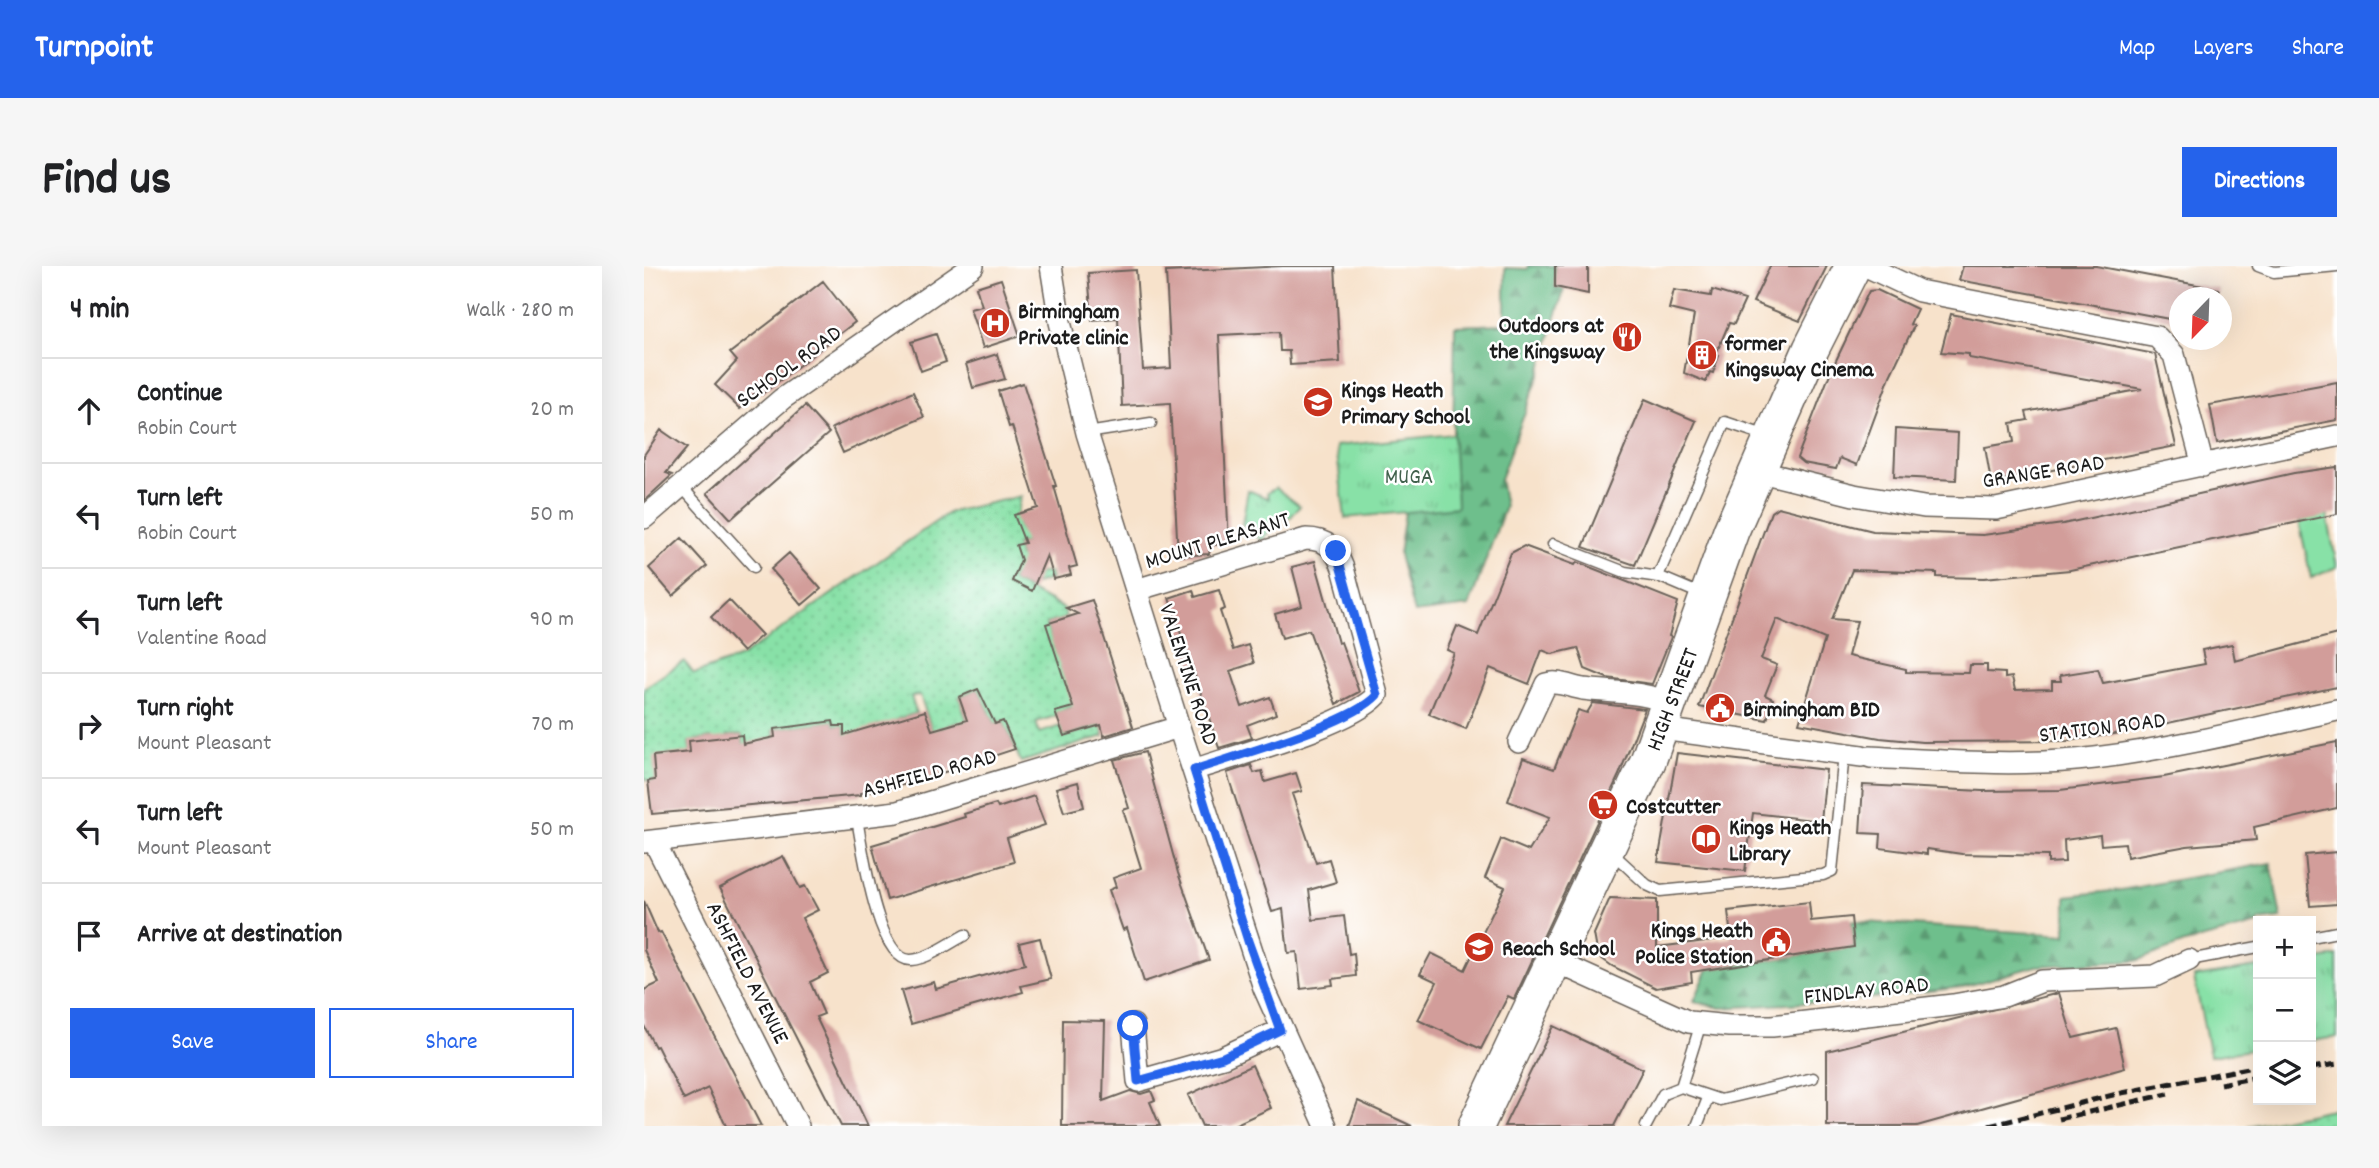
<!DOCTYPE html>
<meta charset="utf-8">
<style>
:root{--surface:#fff;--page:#f6f6f6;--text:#202124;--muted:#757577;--line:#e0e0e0;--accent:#2563eb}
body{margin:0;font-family:Dekko,sans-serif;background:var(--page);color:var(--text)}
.controls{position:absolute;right:21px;bottom:21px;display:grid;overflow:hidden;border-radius:0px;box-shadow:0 7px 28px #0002}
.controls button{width:63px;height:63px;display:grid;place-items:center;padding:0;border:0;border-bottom:2px solid var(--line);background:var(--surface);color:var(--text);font:35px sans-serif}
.compass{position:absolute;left:1525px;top:21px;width:63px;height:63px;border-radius:50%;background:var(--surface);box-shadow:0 7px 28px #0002;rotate:203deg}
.stop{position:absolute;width:21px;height:21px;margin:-16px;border:5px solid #2563eb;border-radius:50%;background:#fff}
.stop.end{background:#2563eb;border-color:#fff;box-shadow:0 2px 7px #0008}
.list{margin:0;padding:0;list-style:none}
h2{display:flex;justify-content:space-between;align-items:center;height:91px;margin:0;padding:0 28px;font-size:30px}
h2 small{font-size:23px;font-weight:400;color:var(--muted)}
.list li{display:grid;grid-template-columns:46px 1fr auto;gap:21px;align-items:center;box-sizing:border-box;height:105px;padding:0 28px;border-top:2px solid var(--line)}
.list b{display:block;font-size:26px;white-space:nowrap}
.list p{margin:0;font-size:23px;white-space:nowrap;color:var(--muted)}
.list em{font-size:23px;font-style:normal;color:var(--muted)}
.actions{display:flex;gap:14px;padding:21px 28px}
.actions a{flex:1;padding:16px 0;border:2px solid var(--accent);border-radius:0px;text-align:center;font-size:24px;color:var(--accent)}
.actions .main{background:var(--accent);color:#fff}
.icon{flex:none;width:38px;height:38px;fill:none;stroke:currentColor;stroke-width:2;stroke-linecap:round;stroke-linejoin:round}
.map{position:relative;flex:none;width:1693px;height:860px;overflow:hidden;border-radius:0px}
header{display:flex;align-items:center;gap:42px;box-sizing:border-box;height:98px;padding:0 35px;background:var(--accent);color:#fff}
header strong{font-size:33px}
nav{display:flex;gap:38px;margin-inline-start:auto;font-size:24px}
.intro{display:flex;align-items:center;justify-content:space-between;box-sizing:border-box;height:168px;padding:0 42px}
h1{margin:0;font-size:49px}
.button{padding:18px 32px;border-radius:0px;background:var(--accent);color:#fff;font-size:24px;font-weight:700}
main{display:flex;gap:42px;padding:0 42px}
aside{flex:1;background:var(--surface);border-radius:0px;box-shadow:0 7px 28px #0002}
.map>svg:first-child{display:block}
.grass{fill:#88e1a7;stroke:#527e62;stroke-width:2}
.forest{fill:url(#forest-firs);stroke:#456e54;stroke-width:2}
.park{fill:url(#park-tufts);stroke:#527e62;stroke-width:2}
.garden{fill:url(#garden-dots);stroke:#527e62;stroke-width:2}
.building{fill:#d29d9a}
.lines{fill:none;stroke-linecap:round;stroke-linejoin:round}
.service-casing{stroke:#696159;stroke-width:13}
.minor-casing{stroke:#696159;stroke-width:24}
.trunk-casing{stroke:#696159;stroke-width:38}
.service{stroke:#fff;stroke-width:10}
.minor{stroke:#fff;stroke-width:21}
.trunk{stroke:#fff;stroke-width:35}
.rail{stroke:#1c1c1c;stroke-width:5;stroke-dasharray:10 5;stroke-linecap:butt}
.route{stroke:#2563eb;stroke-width:9}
.labels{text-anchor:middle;stroke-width:5;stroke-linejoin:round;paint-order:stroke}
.poi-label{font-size:23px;font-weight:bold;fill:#1c1c1c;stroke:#fff;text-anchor:start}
.street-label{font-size:23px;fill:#1c1c1c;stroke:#fff}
.park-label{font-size:23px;fill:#42614d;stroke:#fff}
</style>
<header>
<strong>Turnpoint</strong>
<nav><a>Map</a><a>Layers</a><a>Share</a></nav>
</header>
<div class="intro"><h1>Find us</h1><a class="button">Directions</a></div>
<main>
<aside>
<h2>4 min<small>Walk · 280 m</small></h2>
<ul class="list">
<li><svg class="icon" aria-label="ahead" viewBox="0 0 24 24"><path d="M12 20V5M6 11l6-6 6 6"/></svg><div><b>Continue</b><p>Robin Court</p></div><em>20 m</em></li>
<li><svg class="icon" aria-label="left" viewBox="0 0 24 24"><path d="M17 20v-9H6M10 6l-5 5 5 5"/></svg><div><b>Turn left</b><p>Robin Court</p></div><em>50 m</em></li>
<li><svg class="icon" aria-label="left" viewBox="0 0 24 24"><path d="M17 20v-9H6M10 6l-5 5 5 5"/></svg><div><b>Turn left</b><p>Valentine Road</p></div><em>90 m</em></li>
<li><svg class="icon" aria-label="right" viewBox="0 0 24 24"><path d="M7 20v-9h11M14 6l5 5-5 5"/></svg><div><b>Turn right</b><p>Mount Pleasant</p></div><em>70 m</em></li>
<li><svg class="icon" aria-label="left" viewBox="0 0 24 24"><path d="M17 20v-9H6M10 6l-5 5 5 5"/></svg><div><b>Turn left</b><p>Mount Pleasant</p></div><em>50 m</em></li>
<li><svg class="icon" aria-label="arrive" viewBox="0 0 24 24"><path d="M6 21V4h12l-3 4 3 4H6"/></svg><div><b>Arrive at destination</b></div></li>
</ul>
<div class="actions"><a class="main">Save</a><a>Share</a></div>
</aside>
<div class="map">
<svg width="1693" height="860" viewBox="0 0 1693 860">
<defs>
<pattern id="forest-firs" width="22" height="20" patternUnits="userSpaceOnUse" patternTransform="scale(1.75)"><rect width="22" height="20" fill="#6ebf8c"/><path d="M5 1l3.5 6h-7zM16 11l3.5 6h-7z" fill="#5a9a72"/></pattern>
<pattern id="park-tufts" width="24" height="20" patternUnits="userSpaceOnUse" patternTransform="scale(1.75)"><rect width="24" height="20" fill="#88e1a7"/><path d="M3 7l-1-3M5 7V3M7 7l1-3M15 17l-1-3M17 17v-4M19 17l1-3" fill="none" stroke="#75c08f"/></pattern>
<pattern id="garden-dots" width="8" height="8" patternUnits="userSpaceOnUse" patternTransform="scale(1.75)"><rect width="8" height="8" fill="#88e1a7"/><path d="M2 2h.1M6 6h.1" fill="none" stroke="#75c08f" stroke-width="1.8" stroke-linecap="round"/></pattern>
</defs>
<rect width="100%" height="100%" fill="#fff"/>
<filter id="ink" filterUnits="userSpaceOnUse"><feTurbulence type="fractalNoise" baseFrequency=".0143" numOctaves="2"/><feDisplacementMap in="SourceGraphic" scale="14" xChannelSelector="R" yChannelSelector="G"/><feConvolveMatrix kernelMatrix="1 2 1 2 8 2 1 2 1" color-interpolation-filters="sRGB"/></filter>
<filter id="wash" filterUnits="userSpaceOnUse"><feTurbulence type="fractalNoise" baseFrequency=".00686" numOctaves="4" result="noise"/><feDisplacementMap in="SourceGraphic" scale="28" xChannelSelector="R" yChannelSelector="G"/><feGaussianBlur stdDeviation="1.57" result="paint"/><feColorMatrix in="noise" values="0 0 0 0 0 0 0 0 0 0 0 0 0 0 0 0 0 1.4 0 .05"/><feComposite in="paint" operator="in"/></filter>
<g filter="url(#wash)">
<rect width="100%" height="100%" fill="#f7e2cb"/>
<path class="grass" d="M1675,204L1693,301L1667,312L1655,255L1660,253L1650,207Z"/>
<path class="forest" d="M884,0H911V21L920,23L896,106L856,213L861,241L825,340L770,347L755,289L761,246L813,241L809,168L811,60L861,58V2L883,3Z
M1627,597L1637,652L1614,655V658L1541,677L1492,695L1392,700L1319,721L1211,734L1077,742L1050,735L1064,703L1210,681L1207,655L1422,669V630L1477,624Z"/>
<path class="park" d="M809,168L813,241L701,252L692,180Z
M632,222L656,240L646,252L636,250L618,275L598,258L604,224L625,233L623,227Z
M1693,690V771L1667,775V694Z
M1614,701V783L1566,790L1550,711Z"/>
<path class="garden" d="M377,230C371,248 370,263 387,275L372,279L375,289L392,308L405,306L407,313L391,318L371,309L368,315L420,343L422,352L402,358C410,385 426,398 445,418L429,444L427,441L412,446V450L392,456L395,467L417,460L421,470L457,459L460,470L377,496L359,455L351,458L334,423L315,431L326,464L314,456L295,462L291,473L276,429L267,430L272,447L252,454L202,497L200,460H190L189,455L130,463L133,500L99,478L98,469L83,470L73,512L67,472L45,476L50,515H4L0,511V422L40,395L50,408L97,391L306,246Z
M1693,842V860H1604Z"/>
<g id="blocks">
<path class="building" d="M639,0H691L696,96L646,99L645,85H636L635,66L575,69L585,278L567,279L565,288L534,290L526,137L478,140L474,52L448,54L444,7L492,4L499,104L527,102L522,6Z
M911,0H944V28L911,21Z
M1126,0H1183L1156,55L1109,36Z
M1319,0H1452L1575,23L1574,32H1536V55L1315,14Z
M357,13L376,70L339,82L326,43L338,40L332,21Z
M179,15L211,56L118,128L115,123L96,143L71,119L93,95L86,87Z
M1030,24L1067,30L1068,24L1101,34L1090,58L1085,57L1072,88L1075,89L1069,107L1066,106L1062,116L1040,107L1050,49L1025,43Z
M1233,24L1273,43L1266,58L1270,60L1246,110L1213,199L1196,192L1192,203L1159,197L1153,192L1187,105L1225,25Z
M1307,48L1511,88L1532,180L1347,216L1341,181L1370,176L1367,157L1384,154L1382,146L1498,123L1325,92V88L1297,86Z
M292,68L302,96L277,105L267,76Z
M353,88L361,113L329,122L322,98Z
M1693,116V154L1573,177L1566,139Z
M379,117L412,220H410L433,300L425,302L427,309L410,313L403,289L388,325L368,315L377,294L372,279L381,277L370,249L394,242L368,160L365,161L354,125Z
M269,126L280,151L199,187L188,162Z
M1001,133L1052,155L991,299L939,281Z
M161,140L185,167L87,253L63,227Z
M1252,163L1314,167L1312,214L1250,211Z
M17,164L43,182L22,207L28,209L0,235V189Z
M1693,201V248L1426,304L1340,312L1293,311V307L1208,304L1188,353L1213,355L1204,390L1262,403V406L1325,407L1326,399H1343V406L1361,407V412L1368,411L1371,424L1408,423V415H1417L1416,409L1454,403L1459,417L1561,398L1558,384L1588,378L1591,395L1693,368V421L1477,467L1423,475L1278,476L1236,472L1155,457L1181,373L1133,353L1117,393L1133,399L1121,429L1129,433L1123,454L1055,441L1127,246L1134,241L1229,265L1339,269L1419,258L1650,207Z
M38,272L63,300L29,330L5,302Z
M880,280L931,299L933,296L1034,336L1025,370L1027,371L1008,418L963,412L941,403L934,382L908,388L898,384L885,418L846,402L822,463L785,448L810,387L803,384L813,360L834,369L867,287Z
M145,287L177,323L158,339L127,303Z
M671,295L694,377L697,376L715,426L692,438L665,364L638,372L631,348L658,340L648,301Z
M549,324L551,331L575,324L581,343L576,345L589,384L604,379L610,397L586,405L598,441L626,431L632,448L603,459L608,472L575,482L525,332Z
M85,334L118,369L99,386L67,351Z
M448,334L489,461L460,470L457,459L420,470L411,446L429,441L402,358L434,348L422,342Z
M334,423L351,458L359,455L371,483L264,518L217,527V529L8,548L4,515L11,514L9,490L46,486L45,475L98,469L99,478L131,471L130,463L189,455L190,460H200V469L281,445L288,464L323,454L315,431Z
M949,437L1001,443L975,509L870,733L864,730L837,783L774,754L793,716L776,708L787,687L821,704L861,621L841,612L857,573L885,585L906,551L864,535L879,492L910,503L934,444L943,447Z
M1693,476V542L1610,561L1612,574L1543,580L1483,591L1481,577L1457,579L1456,569L1420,574L1421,596L1404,597V590L1318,588L1283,583V588L1236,582L1237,568L1216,567L1219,519L1338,525L1416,524L1520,511Z
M501,486L534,607L565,694L500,716L483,662L479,664L465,624L472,621L469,612L497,602L479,544L485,542L470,494Z
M1033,487L1182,504L1177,555L1109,547L1101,605L1014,596Z
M607,499L610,507L618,505L621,516L652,507L658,525L648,528L672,597L685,593L692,616L665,624L669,654L700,650L705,688L710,687L712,710L688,713L689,719L657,723L653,686L644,687L639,643L628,646L583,507Z
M434,516L440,541L420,546L412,522Z
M390,530L401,559L363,572L370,596L243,634L228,579L321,551L320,548L352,538L354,542Z
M1693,586V638L1666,640L1661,589Z
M139,590L156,622L161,620L174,644L158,652L184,707L166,716L180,748L172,751L224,860H197L76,622Z
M966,632L1013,634V681L1087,672L1084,645L1165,636L1167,655L1207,651L1210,681L1047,706L1048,716L1012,722L968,700L954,690L950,668Z
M0,635L14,667L17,666L117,860H82L64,822L40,834L13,780L11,781L0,760V724L15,717L0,684Z
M396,672L407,713L377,720L379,726L267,758L257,725L290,716L292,723L381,698L375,677Z
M1415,727L1429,772L1472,762L1481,802L1273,860H1183V785Z
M419,754L461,755L459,835L486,825L497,828L507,825L511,834L506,836L516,860H418Z
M909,760L999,803L970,860H860Z
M608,799L627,842L588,860H558L544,829Z
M714,835L768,860H705Z"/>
</g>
</g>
<g filter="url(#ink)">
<use href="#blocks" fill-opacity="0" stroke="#696159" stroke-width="2"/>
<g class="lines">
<g class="service-casing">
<path id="service" d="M1614,0L1630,6L1693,0
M443,167L507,157
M36,219L110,301
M909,278L981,306L1015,311
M1059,329L1014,310L1081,156L1123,170
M213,553C218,579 233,695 267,694C284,693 306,677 321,669
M966,585L1003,619L1016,625L1179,609L1188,605L1200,488
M1667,671L1693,666
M1545,694L1614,681
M1057,757L1037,821L1076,834L1169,812
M1002,860L1019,828L1037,821
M1053,860L1064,832"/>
</g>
<g class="minor-casing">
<path id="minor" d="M407,0L416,56L443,167L535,461L620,722L682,860
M1222,0L1275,25L1513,71L1530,89L1559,200
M1113,205L1210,229L1280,241L1352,243L1693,170
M0,252L138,133L329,0
M492,324L662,273C683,273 692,283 699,302L733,429C706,459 593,489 549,504
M1017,463L1218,490
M875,476L902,418C915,414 926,421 939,423C970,427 997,425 1026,437
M1226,491C1300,495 1377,501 1451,492C1532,482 1613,462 1693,444
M10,575L154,860
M0,576L253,546L535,461
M910,695L1045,756L1085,760H1128L1309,739L1360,730L1398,715L1511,710L1545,694
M489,759L494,815L579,791L637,764"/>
</g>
<g class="trunk-casing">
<path id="trunk" d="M832,860L1004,495L1087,265L1167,83L1209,0"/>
</g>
<use href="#service" class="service"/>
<use href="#minor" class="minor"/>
<use href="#trunk" class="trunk"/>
<path class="rail" d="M1667,802L1693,798
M1576,818L1614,811
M1415,853L1524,828
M1345,860L1473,828L1614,800"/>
</g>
</g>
<g class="lines" filter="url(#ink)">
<path class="route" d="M489,760L494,815L579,791L636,764L604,675L550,504C593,489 706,459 733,429L692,285"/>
</g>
<defs>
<g id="hospital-disc" transform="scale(1.575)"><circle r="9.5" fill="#c8321e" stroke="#fff"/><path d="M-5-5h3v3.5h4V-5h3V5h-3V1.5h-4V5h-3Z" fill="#fff"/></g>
<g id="restaurant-disc" transform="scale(1.575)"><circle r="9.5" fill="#c8321e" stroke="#fff"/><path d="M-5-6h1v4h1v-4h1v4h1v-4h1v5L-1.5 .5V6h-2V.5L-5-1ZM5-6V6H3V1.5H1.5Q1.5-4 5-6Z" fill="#fff"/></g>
<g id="building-disc" transform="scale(1.575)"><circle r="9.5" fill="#c8321e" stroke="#fff"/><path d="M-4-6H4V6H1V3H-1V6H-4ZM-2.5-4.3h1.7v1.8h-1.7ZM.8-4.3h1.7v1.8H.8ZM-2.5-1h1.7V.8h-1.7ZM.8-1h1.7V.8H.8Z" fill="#fff"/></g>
<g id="school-disc" transform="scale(1.575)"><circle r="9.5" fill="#c8321e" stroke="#fff"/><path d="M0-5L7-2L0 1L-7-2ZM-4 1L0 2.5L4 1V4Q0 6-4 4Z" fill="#fff"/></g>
<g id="civic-disc" transform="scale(1.575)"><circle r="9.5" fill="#c8321e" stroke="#fff"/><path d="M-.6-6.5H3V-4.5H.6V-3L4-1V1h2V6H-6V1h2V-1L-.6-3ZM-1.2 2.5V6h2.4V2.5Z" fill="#fff"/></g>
<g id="supermarket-disc" transform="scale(1.575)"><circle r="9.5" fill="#c8321e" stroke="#fff"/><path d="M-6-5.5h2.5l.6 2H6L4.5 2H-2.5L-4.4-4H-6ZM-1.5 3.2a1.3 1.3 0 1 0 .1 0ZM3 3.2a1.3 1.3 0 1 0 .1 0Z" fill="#fff"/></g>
<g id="library-disc" transform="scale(1.575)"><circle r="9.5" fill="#c8321e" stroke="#fff"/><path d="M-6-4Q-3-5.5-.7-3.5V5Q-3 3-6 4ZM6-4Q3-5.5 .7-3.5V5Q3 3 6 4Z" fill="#fff"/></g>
</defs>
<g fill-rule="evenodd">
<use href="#hospital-disc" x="351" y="57"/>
<use href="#restaurant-disc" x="983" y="71"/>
<use href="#building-disc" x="1058" y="89"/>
<use href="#school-disc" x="674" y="136"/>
<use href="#civic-disc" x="1076" y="442"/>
<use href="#supermarket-disc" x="959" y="539"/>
<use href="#library-disc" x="1062" y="573"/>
<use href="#civic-disc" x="1132" y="676"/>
<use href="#school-disc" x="835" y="681"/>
</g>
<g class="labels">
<g class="poi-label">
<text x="374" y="52">Birmingham<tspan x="374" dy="26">Private clinic</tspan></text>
<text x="960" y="66" text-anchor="end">Outdoors at<tspan x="960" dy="26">the Kingsway</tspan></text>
<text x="1081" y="84">former<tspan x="1081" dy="26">Kingsway Cinema</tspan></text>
<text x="697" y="131">Kings Heath<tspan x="697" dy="26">Primary School</tspan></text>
<text x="1099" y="450">Birmingham BID</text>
<text x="982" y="547">Costcutter</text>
<text x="1085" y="568">Kings Heath<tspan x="1085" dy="26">Library</tspan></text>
<text x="1109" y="671" text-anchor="end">Kings Heath<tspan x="1109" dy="26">Police Station</tspan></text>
<text x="858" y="689">Reach School</text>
</g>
<g class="street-label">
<text transform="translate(144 99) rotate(-36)" y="8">SCHOOL ROAD</text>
<text transform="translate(1399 204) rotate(-9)" y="8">GRANGE ROAD</text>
<text transform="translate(573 273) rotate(-17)" y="8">MOUNT PLEASANT</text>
<text transform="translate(546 408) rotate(72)" y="8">VALENTINE ROAD</text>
<text transform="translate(1027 433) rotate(-69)" y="8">HIGH STREET</text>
<text transform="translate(1458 460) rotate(-7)" y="8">STATION ROAD</text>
<text transform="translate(285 506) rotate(-15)" y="8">ASHFIELD ROAD</text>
<text transform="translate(105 706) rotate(63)" y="8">ASHFIELD AVENUE</text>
<text transform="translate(1222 723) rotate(-6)" y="8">FINDLAY ROAD</text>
</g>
<g class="park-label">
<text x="765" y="217">MUGA</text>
</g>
</g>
</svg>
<div class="controls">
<button>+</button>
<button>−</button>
<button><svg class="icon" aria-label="layers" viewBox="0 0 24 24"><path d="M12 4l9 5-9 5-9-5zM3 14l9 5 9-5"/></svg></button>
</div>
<svg class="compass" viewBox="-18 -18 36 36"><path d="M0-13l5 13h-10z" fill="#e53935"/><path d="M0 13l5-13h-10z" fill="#757577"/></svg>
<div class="stop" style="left:489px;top:760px"></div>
<div class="stop end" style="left:692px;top:285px"></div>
</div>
</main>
